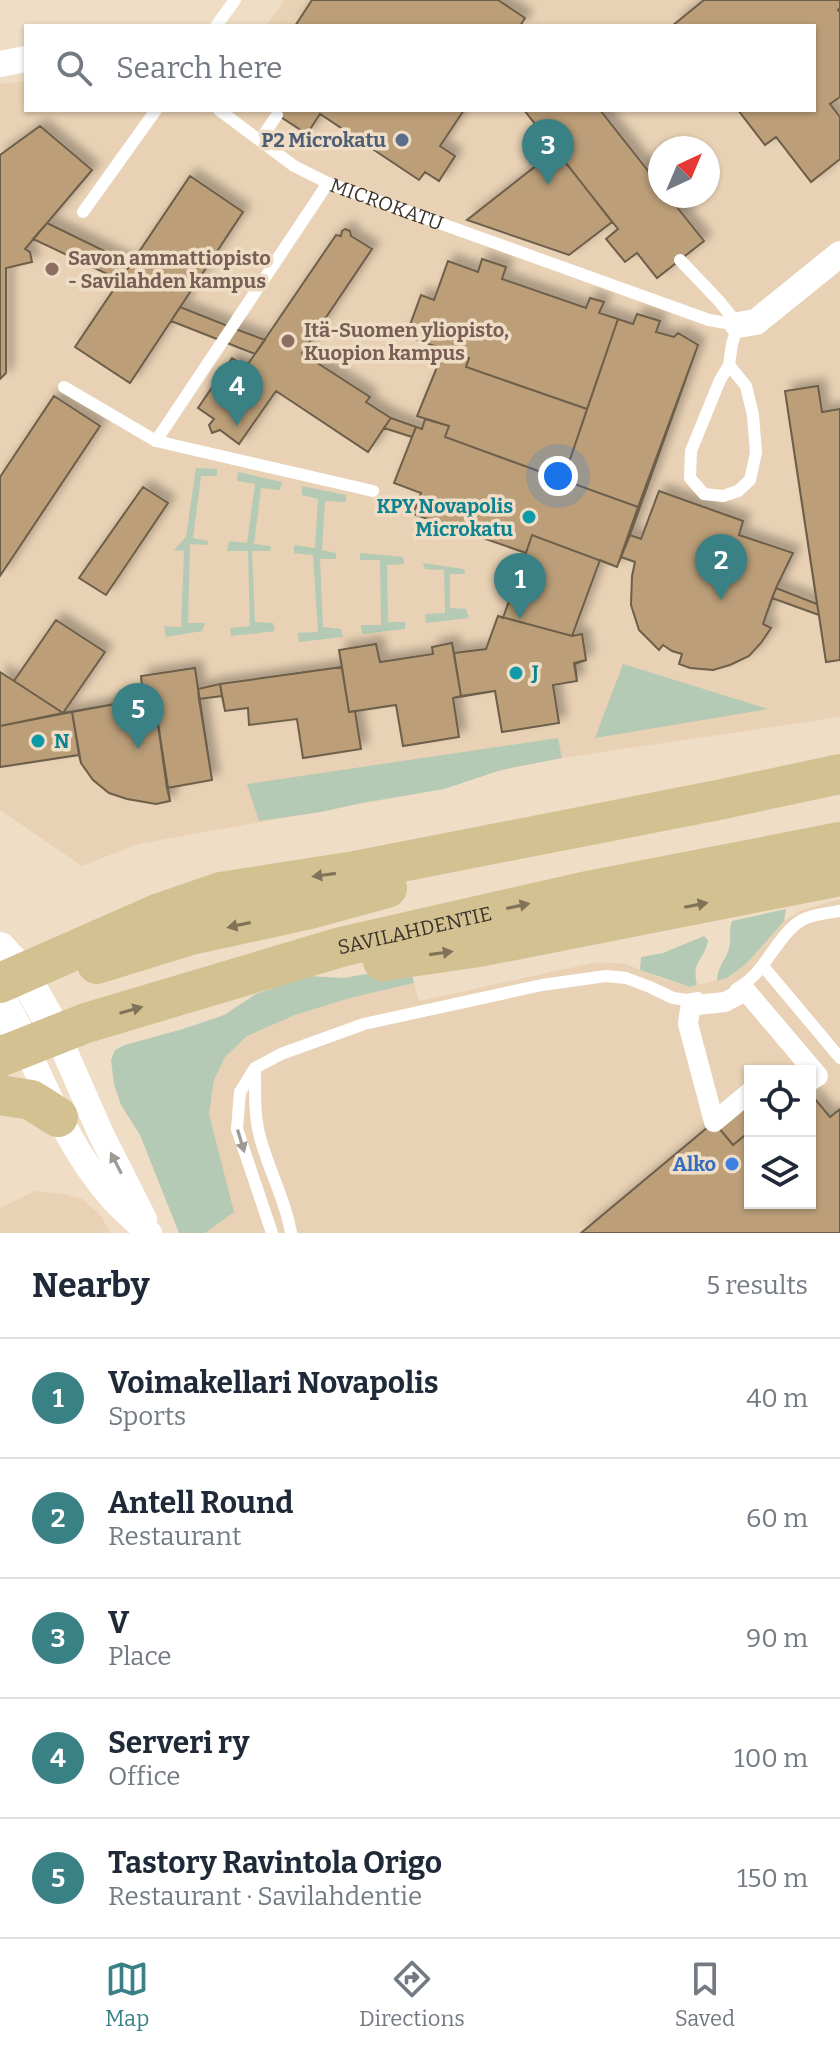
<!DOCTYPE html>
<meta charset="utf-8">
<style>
:root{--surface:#fff;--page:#f2f2f3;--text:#1f2937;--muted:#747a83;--line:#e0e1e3;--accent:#398184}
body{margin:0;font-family:Bitter,serif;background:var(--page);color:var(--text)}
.controls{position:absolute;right:24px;bottom:24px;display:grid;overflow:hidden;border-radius:0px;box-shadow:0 2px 6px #0004}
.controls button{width:72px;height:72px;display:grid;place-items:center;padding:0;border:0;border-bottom:2px solid var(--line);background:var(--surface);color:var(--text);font:40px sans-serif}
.compass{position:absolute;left:648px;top:136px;width:72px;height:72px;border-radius:50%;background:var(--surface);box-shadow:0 2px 6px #0004;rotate:44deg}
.you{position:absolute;left:558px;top:476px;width:28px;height:28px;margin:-20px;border:6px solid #fff;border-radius:50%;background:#1a73e8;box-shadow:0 0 0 12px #1a73e833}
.badge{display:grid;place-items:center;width:52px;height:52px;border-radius:50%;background:var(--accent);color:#fff;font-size:26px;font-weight:700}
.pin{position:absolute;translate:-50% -66px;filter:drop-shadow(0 2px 4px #0008)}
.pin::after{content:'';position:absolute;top:42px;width:28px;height:24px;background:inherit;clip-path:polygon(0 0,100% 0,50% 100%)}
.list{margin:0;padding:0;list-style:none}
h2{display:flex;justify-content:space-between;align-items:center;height:104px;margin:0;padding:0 32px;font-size:34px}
h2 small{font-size:26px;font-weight:400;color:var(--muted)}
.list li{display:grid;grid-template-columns:52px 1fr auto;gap:24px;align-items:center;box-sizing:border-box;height:120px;padding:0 32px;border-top:2px solid var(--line)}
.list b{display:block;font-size:30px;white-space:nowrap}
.list p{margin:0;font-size:26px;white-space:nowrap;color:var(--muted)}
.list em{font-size:26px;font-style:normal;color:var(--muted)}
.icon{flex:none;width:44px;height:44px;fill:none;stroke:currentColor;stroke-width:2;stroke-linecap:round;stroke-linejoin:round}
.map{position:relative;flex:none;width:840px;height:1233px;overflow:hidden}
.search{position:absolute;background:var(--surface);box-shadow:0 2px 6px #0004;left:24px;right:24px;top:24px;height:88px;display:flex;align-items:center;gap:20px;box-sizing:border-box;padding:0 28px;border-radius:0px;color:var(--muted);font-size:30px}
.sheet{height:704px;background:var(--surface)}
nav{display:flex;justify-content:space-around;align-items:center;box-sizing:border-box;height:112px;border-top:2px solid var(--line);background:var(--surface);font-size:22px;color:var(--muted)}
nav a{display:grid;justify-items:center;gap:4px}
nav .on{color:var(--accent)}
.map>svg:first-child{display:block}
.built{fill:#e8d1b4;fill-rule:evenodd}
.green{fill:#b4cab4}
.building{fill:#bc9f79;stroke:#6d5e4a;stroke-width:2;filter:url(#shadow)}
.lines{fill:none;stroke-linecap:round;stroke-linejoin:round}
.service{stroke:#fff;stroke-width:12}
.pedestrian{stroke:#fff;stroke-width:20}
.minor{stroke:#fff;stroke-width:26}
.tertiary{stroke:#fff;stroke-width:32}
.primary{stroke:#d4c191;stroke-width:40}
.oneway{fill:#807359}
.oneway2{fill:#9d9a95}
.service-dot{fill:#5c6f8a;stroke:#efddc6;stroke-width:3}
.education-dot{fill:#8d6e63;stroke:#efddc6;stroke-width:3}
.culture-dot{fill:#0f9aa8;stroke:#efddc6;stroke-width:3}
.shop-dot{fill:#3f7fe0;stroke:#efddc6;stroke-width:3}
.labels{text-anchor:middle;stroke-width:7;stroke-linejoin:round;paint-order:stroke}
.service-label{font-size:20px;font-weight:bold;fill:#4e5e75;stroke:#efddc6;text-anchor:end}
.street-label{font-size:20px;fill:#3b342b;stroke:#efddc6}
.education-label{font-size:20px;font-weight:bold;fill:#785e54;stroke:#efddc6;text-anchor:start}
.culture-label{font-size:20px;font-weight:bold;fill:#0d838f;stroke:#efddc6;text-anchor:start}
.shop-label{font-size:20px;font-weight:bold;fill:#366cbe;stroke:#efddc6;text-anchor:end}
</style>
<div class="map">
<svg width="840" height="1233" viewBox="0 0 840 1233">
<defs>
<filter id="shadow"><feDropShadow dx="7" dy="-7" stdDeviation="4" flood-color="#0004"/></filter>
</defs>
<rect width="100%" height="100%" fill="#efddc6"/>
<path class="built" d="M284,0H840V717L562,758L501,770L444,789L138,844L82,866L0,810V84L26,81V110H201L206,113L208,110H814V26H266ZM660,148H708V196H660Z
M840,899V1233H179L209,1114L214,1080L225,1057L247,1036L295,1015L350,998L414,983L419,1001L598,962L626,964L660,978L690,987L727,978L746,964L784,921L800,911ZM750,1071H810V1203H750Z
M35,1191L63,1194L82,1199L102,1217L110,1233H0V1208Z"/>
<path class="green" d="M196,468L217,469V476H201L193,538L208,541V545L190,544L188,623H205L202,631L166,637L164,626L181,627L184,551L174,550L186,537Z
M238,472L282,482L280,490L261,488L254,544L271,546L270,551H252L255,622L273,623L275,631L231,636L230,628L250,626L248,551H227L229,541L247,543L255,484L237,481Z
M302,486L346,495V502L325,501L322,550L336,553V559H320L323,627L341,629L343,637L299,642L298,633L318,632L313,555L294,553V545L315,548L318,499L302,495Z
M360,553L403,557L404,564L387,565L388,622H405V629L362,634L361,625H381L380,560H360Z
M423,563L464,569L465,574H450V608L466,609L469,618L426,623L425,614L445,613L444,570L425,569Z
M623,664L768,709L595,738Z
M558,738L562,758L501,770L444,789L361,803L321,812L259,821L247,784Z
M786,909L784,921L746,964L727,978L717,981C717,967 726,960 729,948C732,939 728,931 732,921Z
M704,936L708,940C705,960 691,960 697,985L690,987L640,970L641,957L663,953Z
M410,966L414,983L350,998L295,1015L247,1036L225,1057L214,1080L209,1114L234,1212L205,1233H179L140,1135L121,1105L114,1084L111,1060L115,1050L125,1045L183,1029L224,1015L256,994L308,976L344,978Z"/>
<path class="building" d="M312,0H498L525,18L520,26H295Z
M704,0H840V8L838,10L840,12V97L830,104L840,117V159L811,182L776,137L765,145L738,110H814V26H672Z
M270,110H464L440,146L455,156L439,181L425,172L419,180L320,114L307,134Z
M524,110H600L660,186V196H668L704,241L657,278L637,253L625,262L606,239L618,229Z
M40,126L92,170L25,249L30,252L32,262L6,268V373L0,379V155Z
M556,150L612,222L569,255L467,220Z
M190,176L243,212L130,383L75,347Z
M47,223L131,264L120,280L33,239Z
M345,229L350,231L351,236L372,249L302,353L370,397L366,402L391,418L422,429L425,419L449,426L445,437L563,480L587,409L466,367L469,358L406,336L421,295L434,300L448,261L478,272L482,259L506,267L502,279L586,308L590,298L604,302L599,313L633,324L637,314L660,321L656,332L674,337L678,333L698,345L630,535L641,539L659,491L743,521L739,535L793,553L776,588L817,604L785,391L818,386L822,412L840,409V660L826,662L819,615L772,598L763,624L771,628L761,643L749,656L730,665L713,670L690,668L679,664L682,654L672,651L663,645L659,650L639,630L631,605L632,576L635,562L621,557L617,567L600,560L572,636L582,634L586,660L575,664L577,681L553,685L559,723L502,732L495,691L453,698L459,737L403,746L396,705L355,711L361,749L303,758L297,719L249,725L248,708L225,711L222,696L199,699L212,780L167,788L170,801L156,804L127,799L109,793L93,780L81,763L79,755L0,767V672L14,681L56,620L105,652L63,713L143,699L141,676L195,668L198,689L220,684L342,667L339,650L376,644L380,662L433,654L432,647L452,643L454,653L486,649L498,616L503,618L526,553L413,514L421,493L394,483L412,437L384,428L368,452L276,391L239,444L220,430L212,433L209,425L214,419L198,408L232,358L246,367L336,235L341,236L342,231Z
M482,259L506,267L502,279L586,308L590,298L604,302L599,313L618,319L587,409L466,367L469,358L406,336L421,295L434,300L448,261L478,272Z
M180,307L233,328L265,340L255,354L171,321Z
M637,314L660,321L656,332L674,337L678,333L698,345L638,507L563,480L618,319L633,324Z
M444,350L469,358L466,367L587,409L563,480L445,437L449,426L417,416Z
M818,386L822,412L840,409V660L826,662L785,391Z
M54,396L100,426L0,576V477Z
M391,418L416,427L412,437L384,428Z
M425,419L449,426L445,437L638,507L617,567L532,535L526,553L413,514L421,493L394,483L416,427L422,429Z
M143,487L168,503L106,595L79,578Z
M659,491L743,521L739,535L793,553L776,588L763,624L771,628L761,643L749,656L730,665L713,670L690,668L679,664L682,654L672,651L663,645L659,650L639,630L631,605L632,576L635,562L621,557L630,535L641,539Z
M776,588L817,604L819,615L772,598Z
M498,616L572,636L582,634L586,660L574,663L577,681L553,685L559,723L502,732L495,691L461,696L454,653L486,649Z
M56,620L105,652L63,713L14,681Z
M452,643L461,696L453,698L459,737L403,746L396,705L349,712L339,650L376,644L380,662L433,654L432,647Z
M342,667L349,712L355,711L361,749L303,758L297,719L249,725L248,708L225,711L220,684Z
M195,668L212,780L167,788L154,697L143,699L141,676Z
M0,672L14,681L63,713L0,726Z
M220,684L222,696L199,699L198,689Z
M154,697L170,801L156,804L127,799L109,793L93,780L81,763L72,712Z
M72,712L79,755L0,767V726Z
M750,1092V1131L733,1145L714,1122Z
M810,1093L830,1117L840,1109V1233H581L714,1122L733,1145L750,1131V1203H810Z"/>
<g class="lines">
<g class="service">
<path d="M216,26L235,0"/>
<path id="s1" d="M219,110L294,166L328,183L709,320L738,325"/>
<path d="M260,140L277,115"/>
<path d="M328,183L156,441L373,491"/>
<path d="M83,212L156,110"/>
<path d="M680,260L720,302L738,325"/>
<path d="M729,365L746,386L753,415L756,453L750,480L738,491L723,496L704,494L690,478L691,451L720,380L729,365L732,344L738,325"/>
<path d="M64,387L156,441"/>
<path d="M763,966L840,1058"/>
<path d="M736,989C766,974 776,935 802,920C812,914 829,913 840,911"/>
<path d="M255,1070C255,1094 254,1121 262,1144C271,1175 286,1202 291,1233"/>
<path d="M272,1233L237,1129L240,1092L255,1068L281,1054L364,1024L542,985L606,976L626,978L650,987L673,998L687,1000L698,998"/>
</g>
<path class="pedestrian" d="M750,1092L714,1122L688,1024L690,1009L697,1005L725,1002L746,991L818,1076L810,1081"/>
<path class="minor" d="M0,64L26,59
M738,325L756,322L840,254
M57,1034L101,1134L144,1219
M26,1047C50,1100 74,1155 113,1199C124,1211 137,1222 149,1233"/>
<path class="tertiary" d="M0,948L22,972L57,1034
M0,999L26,1047"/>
<g class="primary">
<path d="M383,961L479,947L840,876"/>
<path d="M97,964L191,935L310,909L387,888"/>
<path d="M0,983L157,914L221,892L355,871L718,800L840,774"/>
<path id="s2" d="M0,1057L86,1023L341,947L583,892L840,842"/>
<path d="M0,1095L31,1100L58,1117"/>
</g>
</g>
<defs><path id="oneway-solid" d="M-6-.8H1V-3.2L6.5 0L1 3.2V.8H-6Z" transform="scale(2)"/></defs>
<g class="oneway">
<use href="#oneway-solid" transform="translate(324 875) rotate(172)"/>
<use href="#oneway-solid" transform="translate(696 905) rotate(-11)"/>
<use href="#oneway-solid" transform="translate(518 906) rotate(-12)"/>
<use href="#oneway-solid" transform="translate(239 925) rotate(168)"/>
<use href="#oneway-solid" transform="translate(441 953) rotate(-8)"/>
<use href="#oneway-solid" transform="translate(131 1010) rotate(-16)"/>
</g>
<g class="oneway2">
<use href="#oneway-solid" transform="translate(241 1141) rotate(73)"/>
<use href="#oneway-solid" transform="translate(116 1163) rotate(-117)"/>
</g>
<circle class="service-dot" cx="402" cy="140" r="8"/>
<g class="education-dot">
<circle cx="52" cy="269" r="8"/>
<circle cx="288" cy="341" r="8"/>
</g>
<g class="culture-dot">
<circle cx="529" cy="517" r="8"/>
<circle cx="516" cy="673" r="8"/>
<circle cx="38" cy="741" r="8"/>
</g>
<circle class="shop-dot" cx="732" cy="1164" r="8"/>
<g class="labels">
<g class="service-label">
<text x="386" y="147">P2 Microkatu</text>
</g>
<g class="street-label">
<text dy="7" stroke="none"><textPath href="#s1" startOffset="194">MICROKATU</textPath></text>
<text dy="7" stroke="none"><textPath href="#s2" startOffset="434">SAVILAHDENTIE</textPath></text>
</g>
<g class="education-label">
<text x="68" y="265">Savon ammattiopisto<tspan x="68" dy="23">- Savilahden kampus</tspan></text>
<text x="304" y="337">Itä-Suomen yliopisto,<tspan x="304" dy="23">Kuopion kampus</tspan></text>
</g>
<g class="culture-label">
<text x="513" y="513" text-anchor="end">KPY Novapolis<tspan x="513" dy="23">Microkatu</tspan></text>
<text x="532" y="680">J</text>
<text x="54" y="748">N</text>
</g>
<g class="shop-label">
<text x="716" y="1171">Alko</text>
</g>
</g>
</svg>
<div class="controls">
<button><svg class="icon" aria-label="locate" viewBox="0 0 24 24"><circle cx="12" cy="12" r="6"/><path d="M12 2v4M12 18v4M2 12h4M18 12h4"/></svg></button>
<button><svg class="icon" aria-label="layers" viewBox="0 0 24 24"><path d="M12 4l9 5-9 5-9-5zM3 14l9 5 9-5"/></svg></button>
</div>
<svg class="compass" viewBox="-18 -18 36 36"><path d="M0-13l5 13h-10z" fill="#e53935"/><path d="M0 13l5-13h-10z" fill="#747a83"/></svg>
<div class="you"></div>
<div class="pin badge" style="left:520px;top:619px">1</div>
<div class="pin badge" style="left:721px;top:600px">2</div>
<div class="pin badge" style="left:548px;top:185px">3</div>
<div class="pin badge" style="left:237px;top:426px">4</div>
<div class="pin badge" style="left:138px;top:749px">5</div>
<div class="search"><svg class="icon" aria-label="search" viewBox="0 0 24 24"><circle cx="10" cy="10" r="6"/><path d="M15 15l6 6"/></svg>Search here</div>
</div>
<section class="sheet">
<h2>Nearby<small>5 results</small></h2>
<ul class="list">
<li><span class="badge">1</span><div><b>Voimakellari Novapolis</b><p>Sports</p></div><em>40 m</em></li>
<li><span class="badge">2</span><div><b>Antell Round</b><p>Restaurant</p></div><em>60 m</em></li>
<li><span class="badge">3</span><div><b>V</b><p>Place</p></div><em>90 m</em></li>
<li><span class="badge">4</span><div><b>Serveri ry</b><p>Office</p></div><em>100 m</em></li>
<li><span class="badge">5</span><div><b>Tastory Ravintola Origo</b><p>Restaurant · Savilahdentie</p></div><em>150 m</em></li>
</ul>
</section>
<nav>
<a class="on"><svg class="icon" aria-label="map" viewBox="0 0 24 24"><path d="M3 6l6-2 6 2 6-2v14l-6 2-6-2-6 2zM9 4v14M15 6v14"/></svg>Map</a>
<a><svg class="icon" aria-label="directions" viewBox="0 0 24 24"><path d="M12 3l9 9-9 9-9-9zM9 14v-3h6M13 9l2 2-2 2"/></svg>Directions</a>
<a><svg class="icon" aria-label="saved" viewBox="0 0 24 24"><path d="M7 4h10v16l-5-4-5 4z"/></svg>Saved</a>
</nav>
